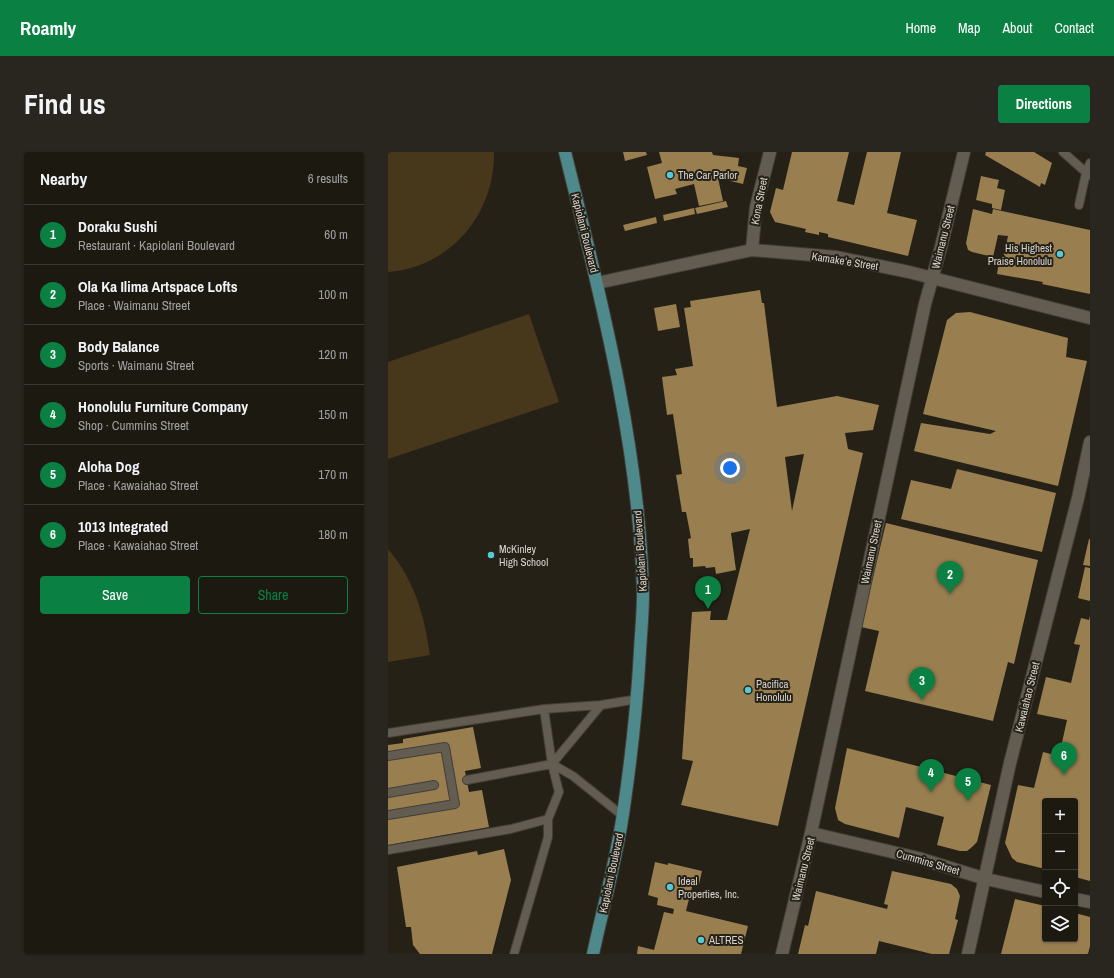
<!DOCTYPE html>
<meta charset="utf-8">
<style>
:root{--surface:#1c1911;--page:#29261f;--text:#f1f3f6;--muted:#a0a09f;--line:#3a3831;--accent:#0b8043}
body{margin:0;font-family:"Archivo Narrow",sans-serif;background:var(--page);color:var(--text)}
.controls{position:absolute;right:12px;bottom:12px;display:grid;overflow:hidden;border-radius:4px;box-shadow:0 1px 3px #0004}
.controls button{width:36px;height:36px;display:grid;place-items:center;padding:0;border:0;border-bottom:1px solid var(--line);background:var(--surface);color:var(--text);font:20px sans-serif}
.you{position:absolute;left:342px;top:316px;width:14px;height:14px;margin:-10px;border:3px solid #fff;border-radius:50%;background:#1a73e8;box-shadow:0 0 0 6px #1a73e833}
.badge{display:grid;place-items:center;width:26px;height:26px;border-radius:50%;background:var(--accent);color:#fff;font-size:13px;font-weight:700}
.pin{position:absolute;translate:-50% -33px;filter:drop-shadow(0 1px 2px #0008)}
.pin::after{content:'';position:absolute;top:21px;width:14px;height:12px;background:inherit;clip-path:polygon(0 0,100% 0,50% 100%)}
.list{margin:0;padding:0;list-style:none}
h2{display:flex;justify-content:space-between;align-items:center;height:52px;margin:0;padding:0 16px;font-size:17px}
h2 small{font-size:13px;font-weight:400;color:var(--muted)}
.list li{display:grid;grid-template-columns:26px 1fr auto;gap:12px;align-items:center;box-sizing:border-box;height:60px;padding:0 16px;border-top:1px solid var(--line)}
.list b{display:block;font-size:15px;white-space:nowrap}
.list p{margin:0;font-size:13px;white-space:nowrap;color:var(--muted)}
.list em{font-size:13px;font-style:normal;color:var(--muted)}
.actions{display:flex;gap:8px;padding:12px 16px}
.actions a{flex:1;padding:9px 0;border:1px solid var(--accent);border-radius:4px;text-align:center;font-size:14px;color:var(--accent)}
.actions .main{background:var(--accent);color:#fff}
.icon{flex:none;width:22px;height:22px;fill:none;stroke:currentColor;stroke-width:2;stroke-linecap:round;stroke-linejoin:round}
.map{position:relative;flex:none;width:702px;height:802px;overflow:hidden;border-radius:4px}
header{display:flex;align-items:center;gap:24px;box-sizing:border-box;height:56px;padding:0 20px;background:var(--accent);color:#fff}
header strong{font-size:19px}
nav{display:flex;gap:22px;margin-inline-start:auto;font-size:14px}
.intro{display:flex;align-items:center;justify-content:space-between;box-sizing:border-box;height:96px;padding:0 24px}
h1{margin:0;font-size:28px}
.button{padding:10px 18px;border-radius:4px;background:var(--accent);color:#fff;font-size:14px;font-weight:700}
main{display:flex;gap:24px;padding:0 24px}
aside{flex:1;background:var(--surface);border-radius:4px;box-shadow:0 1px 3px #0004}
.map>svg:first-child{display:block}
.green{fill:#47381c}
.building{fill:#997e50;fill-rule:evenodd}
.lines{fill:none;stroke-linecap:round;stroke-linejoin:round}
.lane-casing{stroke:#433e38;stroke-width:10}
.street-casing{stroke:#433e38;stroke-width:14}
.secondary-casing{stroke:#433e38;stroke-width:14}
.primary-casing{stroke:#433e38;stroke-width:14}
.lane{stroke:#635c51;stroke-width:8}
.street{stroke:#635c51;stroke-width:12}
.secondary{stroke:#635c51;stroke-width:12}
.primary{stroke:#4e8a8c;stroke-width:12}
.poi-dot{fill:#52cbd7;stroke:#262117;stroke-width:1.5}
.labels{text-anchor:middle;stroke-width:4;stroke-linejoin:round;paint-order:stroke}
.poi-label{font-size:11px;fill:#d7d3cd;stroke:#262117;text-anchor:start}
.street-label{font-size:11px;fill:#d7d3cd;stroke:#262117}
</style>
<header>
<strong>Roamly</strong>
<nav><a>Home</a><a>Map</a><a>About</a><a>Contact</a></nav>
</header>
<div class="intro"><h1>Find us</h1><a class="button">Directions</a></div>
<main>
<aside>
<h2>Nearby<small>6 results</small></h2>
<ul class="list">
<li><span class="badge">1</span><div><b>Doraku Sushi</b><p>Restaurant · Kapiolani Boulevard</p></div><em>60 m</em></li>
<li><span class="badge">2</span><div><b>Ola Ka Ilima Artspace Lofts</b><p>Place · Waimanu Street</p></div><em>100 m</em></li>
<li><span class="badge">3</span><div><b>Body Balance</b><p>Sports · Waimanu Street</p></div><em>120 m</em></li>
<li><span class="badge">4</span><div><b>Honolulu Furniture Company</b><p>Shop · Cummins Street</p></div><em>150 m</em></li>
<li><span class="badge">5</span><div><b>Aloha Dog</b><p>Place · Kawaiahao Street</p></div><em>170 m</em></li>
<li><span class="badge">6</span><div><b>1013 Integrated</b><p>Place · Kawaiahao Street</p></div><em>180 m</em></li>
</ul>
<div class="actions"><a class="main">Save</a><a>Share</a></div>
</aside>
<div class="map">
<svg width="702" height="802" viewBox="0 0 702 802">
<rect width="100%" height="100%" fill="#262117"/>
<path class="green" d="M0,0H106C107,62 63,115 0,120Z
M141,162L171,250L0,307V210Z
M0,397C27,429 36,462 42,503L0,510Z"/>
<path class="building" d="M235,0H258L259,3L237,9Z
M271,0H324L325,3L351,6L350,14L359,16L355,32L330,26L335,49L311,54L306,32L287,37L289,42L267,47L259,15L274,11Z
M404,0H461L449,49L466,53L479,0H513L499,61L529,68L520,104L440,85V82L431,80V83L417,80L418,77L387,70L382,60L388,36L395,38Z
M598,0H646L664,11L657,33L653,31L652,35L597,3Z
M593,24L611,28L609,36L617,38L613,58L604,56V52L588,48Z
M338,49L340,55L309,62L307,56Z
M306,56L307,62L276,69L275,63Z
M585,57L604,62L605,57L702,78V142L654,132L655,130L609,122L611,110L615,107L620,84L610,83L605,105L584,100L580,98L578,91Z
M268,65L269,71L237,79L235,73Z
M372,138L374,151H376L389,255L449,244L491,253L485,278L457,281L460,297L475,301L390,674L293,653L305,609L294,607L304,460L323,459L322,468H339L362,377L343,381L348,418L328,422L327,415L318,416L317,414L305,415V406H302L300,387L303,386L298,360H294L288,323L294,322L285,262L279,263L274,225L289,223L287,217L305,214L296,156L303,155L302,149ZM416,302L404,359L397,305Z
M288,152L292,175L270,179L266,156Z
M582,160L680,186L678,205L699,209L670,334L526,299L533,271L602,282L608,279L535,262L559,168L568,161Z
M569,317L668,341L654,400L513,367L523,328L563,337Z
M498,371L650,408L626,512L620,510L605,569L477,539L491,479L473,475Z
M701,387H702V414L695,413Z
M697,415L702,416V449L690,446Z
M702,464V729L687,725V649H657V717L629,710L624,706L617,691L630,633L646,636L655,600L671,604L679,568L649,562L658,525L683,531L692,493L686,492L693,466L701,468Z
M85,575L93,616L77,619L81,640L94,638L101,675L0,693V593L15,591V587Z
M459,596L603,633L589,690L584,695L579,699H572L549,693L556,665L518,655L511,686L457,672L450,668L447,656Z
M116,697L123,728L104,802H32L25,793L23,775H18L9,715L89,699L90,703Z
M267,710L280,713V711L314,719L311,732L305,731L298,759L360,774L353,802H249L250,794L266,798L276,760L285,762L286,757L269,753L270,746L260,743Z
M504,719L563,732L569,737L572,744L567,767L570,768L561,802H544L491,789L488,802H410L417,773L420,774L428,739L499,757L500,753L496,752Z
M627,747L657,754V787H687V761L702,765V794L700,802H613Z"/>
<g class="lines">
<g class="lane-casing">
<path id="lane" d="M675,0L701,23
M691,53L698,21L702,11
M0,581L156,557L213,553L250,547
M0,604L57,595L67,652L0,663
M164,612L213,553
M79,628L164,612L185,624L235,664
M0,641L46,633
M0,698L123,677L160,667
M126,802L160,685V667L171,640L164,612L156,557"/>
</g>
<g class="street-casing">
<path id="street" d="M364,98L368,55L382,0
M423,681L530,706L598,727L657,740
M687,747L702,750
M394,802L423,681L537,152L553,95L576,0
M580,802L622,611L690,346L702,290"/>
</g>
<g class="secondary-casing">
<path id="secondary" d="M209,131L364,98L448,105L521,120L702,166"/>
</g>
<g class="primary-casing">
<path id="primary" d="M177,0C212,142 252,296 255,442C255,461 253,480 252,499C249,554 243,608 235,662C228,709 215,756 205,802"/>
</g>
<use href="#lane" class="lane"/>
<use href="#street" class="street"/>
<use href="#secondary" class="secondary"/>
<use href="#primary" class="primary"/>
</g>
<g class="poi-dot">
<circle cx="282" cy="23" r="4"/>
<circle cx="672" cy="102" r="4"/>
<circle cx="103" cy="403" r="4"/>
<circle cx="360" cy="538" r="4"/>
<circle cx="282" cy="735" r="4"/>
<circle cx="313" cy="788" r="4"/>
</g>
<g class="labels">
<g class="poi-label">
<text x="290" y="27">The Car Parlor</text>
<text x="664" y="100" text-anchor="end">His Highest<tspan x="664" dy="13">Praise Honolulu</tspan></text>
<text x="111" y="401">McKinley<tspan x="111" dy="13">High School</tspan></text>
<text x="368" y="536">Pacifica<tspan x="368" dy="13">Honolulu</tspan></text>
<text x="290" y="733">Ideal<tspan x="290" dy="13">Properties, Inc.</tspan></text>
<text x="321" y="792">ALTRES</text>
</g>
<g class="street-label">
<text transform="translate(371 49) rotate(-79)" y="4">Kona Street</text>
<text transform="translate(197 81) rotate(76)" y="4">Kapiolani Boulevard</text>
<text transform="translate(555 85) rotate(-76)" y="4">Waimanu Street</text>
<text transform="translate(457 109) rotate(9)" y="4">Kamakeʻe Street</text>
<text transform="translate(252 399) rotate(-94)" y="4">Kapiolani Boulevard</text>
<text transform="translate(483 400) rotate(-78)" y="4">Waimanu Street</text>
<text transform="translate(639 545) rotate(-76)" y="4">Kawaiahao Street</text>
<text transform="translate(540 710) rotate(16)" y="4">Cummins Street</text>
<text transform="translate(415 717) rotate(-76)" y="4">Waimanu Street</text>
<text transform="translate(223 721) rotate(-78)" y="4">Kapiolani Boulevard</text>
</g>
</g>
</svg>
<div class="controls">
<button>+</button>
<button>−</button>
<button><svg class="icon" aria-label="locate" viewBox="0 0 24 24"><circle cx="12" cy="12" r="6"/><path d="M12 2v4M12 18v4M2 12h4M18 12h4"/></svg></button>
<button><svg class="icon" aria-label="layers" viewBox="0 0 24 24"><path d="M12 4l9 5-9 5-9-5zM3 14l9 5 9-5"/></svg></button>
</div>
<div class="you"></div>
<div class="pin badge" style="left:320px;top:457px">1</div>
<div class="pin badge" style="left:562px;top:442px">2</div>
<div class="pin badge" style="left:534px;top:548px">3</div>
<div class="pin badge" style="left:543px;top:640px">4</div>
<div class="pin badge" style="left:580px;top:649px">5</div>
<div class="pin badge" style="left:676px;top:623px">6</div>
</div>
</main>
